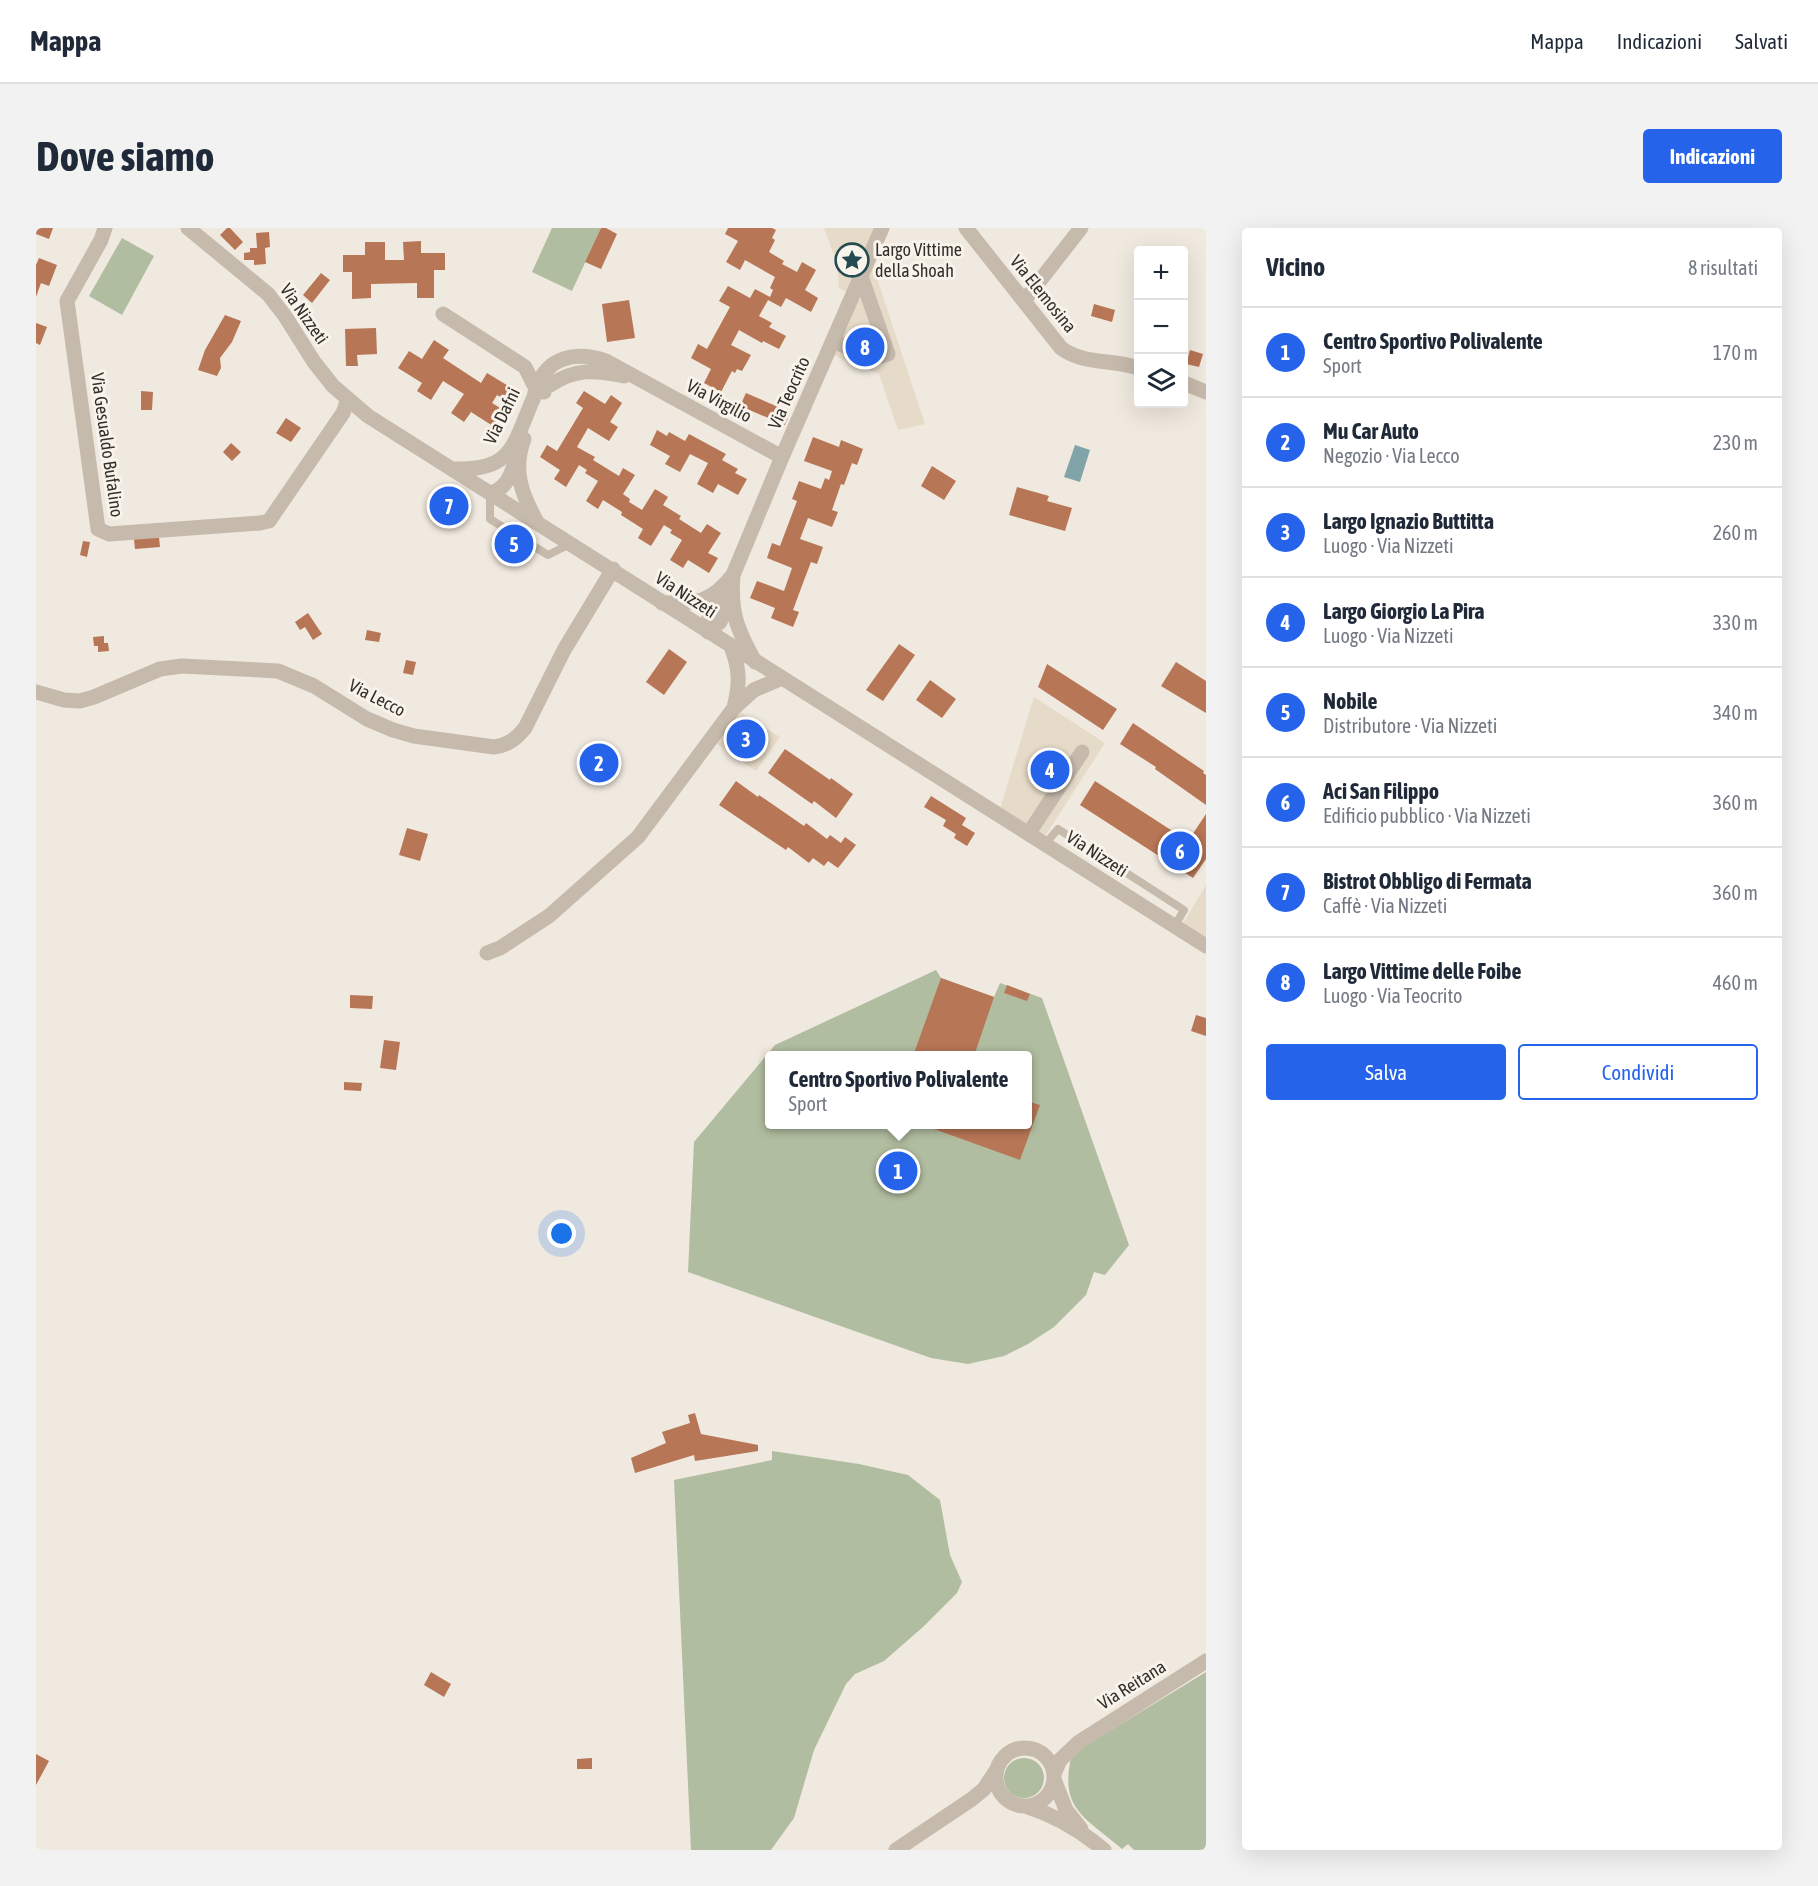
<!DOCTYPE html>
<html lang="it">
<meta charset="utf-8">
<style>
:root{--surface:#fff;--page:#f2f2f3;--text:#1f2937;--muted:#747a83;--line:#e0e1e3;--accent:#2563eb}
body{margin:0;font-family:"Asap Condensed",sans-serif;background:var(--page);color:var(--text)}
.controls{position:absolute;right:18px;top:18px;display:grid;overflow:hidden;border-radius:6px;box-shadow:0 6px 24px #0002}
.controls button{width:54px;height:54px;display:grid;place-items:center;padding:0;border:0;border-bottom:2px solid var(--line);background:var(--surface);color:var(--text);font:30px sans-serif}
.you{position:absolute;left:526px;top:1006px;width:21px;height:21px;margin:-15px;border:4px solid #fff;border-radius:50%;background:#1a73e8;box-shadow:0 0 0 9px #1a73e833}
.badge{display:grid;place-items:center;width:39px;height:39px;border-radius:50%;background:var(--accent);color:#fff;font-size:20px;font-weight:700}
.pin{position:absolute;translate:-50% -50%;border:3px solid #fff;box-shadow:0 2px 6px #0006}
.popup{position:absolute;left:729px;top:823px;width:267px;height:78px;box-sizing:border-box;display:grid;place-content:center;border-radius:6px;background:var(--surface);filter:drop-shadow(0 2px 4px #0005);font-size:20px;white-space:nowrap;color:var(--muted)}
.popup b{font-size:22px;color:var(--text)}
.popup::after{content:'';position:absolute;left:50%;top:100%;margin-left:-12px;border:12px solid transparent;border-top-color:var(--surface)}
.list{margin:0;padding:0;list-style:none}
h2{display:flex;justify-content:space-between;align-items:center;height:78px;margin:0;padding:0 24px;font-size:26px}
h2 small{font-size:20px;font-weight:400;color:var(--muted)}
.list li{display:grid;grid-template-columns:39px 1fr auto;gap:18px;align-items:center;box-sizing:border-box;height:90px;padding:0 24px;border-top:2px solid var(--line)}
.list b{display:block;font-size:22px;white-space:nowrap}
.list p{margin:0;font-size:20px;white-space:nowrap;color:var(--muted)}
.list em{font-size:20px;font-style:normal;color:var(--muted)}
.actions{display:flex;gap:12px;padding:18px 24px}
.actions a{flex:1;padding:14px 0;border:2px solid var(--accent);border-radius:6px;text-align:center;font-size:21px;color:var(--accent)}
.actions .main{background:var(--accent);color:#fff}
.icon{flex:none;width:33px;height:33px;fill:none;stroke:currentColor;stroke-width:2;stroke-linecap:round;stroke-linejoin:round}
.map{position:relative;flex:none;width:1170px;height:1622px;overflow:hidden;border-radius:6px}
header{display:flex;align-items:center;gap:36px;box-sizing:border-box;height:84px;padding:0 30px;background:var(--surface);border-bottom:2px solid var(--line)}
header strong{font-size:28px}
nav{display:flex;gap:33px;margin-inline-start:auto;font-size:21px}
.intro{display:flex;align-items:center;justify-content:space-between;box-sizing:border-box;height:144px;padding:0 36px}
h1{margin:0;font-size:42px}
.button{padding:15px 27px;border-radius:6px;background:var(--accent);color:#fff;font-size:21px;font-weight:700}
main{display:flex;gap:36px;padding:0 36px}
aside{flex:1;background:var(--surface);border-radius:6px;box-shadow:0 6px 24px #0002}
.map>svg:first-child{display:block}
.green{fill:#b1bda0;fill-rule:evenodd}
.plaza{fill:#e6dbc8}
.water{fill:#81a4a9}
.building{fill:#b77655}
.lines{fill:none;stroke-linecap:round;stroke-linejoin:round}
.service{stroke:#c6baac;stroke-width:8}
.minor{stroke:#c6baac;stroke-width:15}
.tertiary{stroke:#c6baac;stroke-width:15}
.labels{text-anchor:middle;stroke-width:6;stroke-linejoin:round;paint-order:stroke}
.poi-label{font-size:18px;fill:#352f2a;stroke:#f8f3eb;text-anchor:start}
.street-label{font-size:18px;fill:#352f2a;stroke:#f8f3eb}
</style>
<header>
<strong>Mappa</strong>
<nav><a>Mappa</a><a>Indicazioni</a><a>Salvati</a></nav>
</header>
<div class="intro"><h1>Dove siamo</h1><a class="button">Indicazioni</a></div>
<main>
<div class="map">
<svg width="1170" height="1622" viewBox="0 0 1170 1622">
<rect width="100%" height="100%" fill="#f0e9df"/>
<path class="green" d="M516,0H565L536,63L496,44Z
M86,10L118,28L86,87L53,68Z
M900,742L905,750L958,769L964,755L1006,770L1093,1017L1069,1047L1058,1044L1050,1067L1018,1099L992,1116L968,1128L932,1136L895,1130L652,1044L658,914L739,817ZM733,828H991V896H733Z
M736,1223L823,1236L872,1247L904,1272L914,1327L926,1354L921,1365L887,1399L848,1433L819,1446L810,1456L778,1522L758,1590L735,1622H655L638,1252L736,1232Z
M1170,1444V1622H1098L1092,1616L1086,1621C1049,1589 1022,1581 1036,1526Z
M968 1550a20 20 0 1 1 40 0a20 20 0 1 1-40 0Z"/>
<path class="plaza" d="M788,0H844L834,29L889,196L862,202L843,146L792,125L817,68L803,60L801,35Z
M998,469L1069,515L1006,613L962,587Z
M698,480L744,509L720,543L675,512Z
M1170,657V718L1143,702Z"/>
<path class="water" d="M1039,217L1054,222L1044,254L1028,249Z"/>
<path class="building" d="M0,0H17L13,11L0,6Z
M191,0H194L207,14L199,22L184,7Z
M565,0H570L581,6L565,41L549,34Z
M692,0H736L740,2L736,10L739,12L733,24L748,33L746,36L761,44L766,34L780,42L769,62L782,70L775,84L750,70L745,79L732,72L723,88L736,95L733,99L750,108L743,121L727,113L726,115L703,102L695,117L715,127L706,143L701,141L699,145L696,143L685,164L668,155L675,141L655,130L662,116L671,121L694,79L683,73L692,58L714,70L719,61L734,69L737,62L734,60L739,49L709,32L704,42L690,34L702,13L689,6Z
M233,4L234,19L229,20L230,36L218,37V32H208V25L214,24V20H221L220,5Z
M385,13V25H409V42H398V70H381V55L335,56V70L316,71V44H307V27H329V14H349V32H368L367,14Z
M3,30L21,37L13,58L5,55L0,69V37Z
M285,45L294,52L276,75L267,67Z
M593,72L599,110L571,114L566,76Z
M1058,76L1079,82L1076,94L1055,88Z
M189,87L205,93L196,114L184,130L185,140L181,148L162,142L169,122Z
M0,95L11,99L4,117L0,115Z
M340,100L341,126L321,127L322,138H310L309,101Z
M398,112L413,122L407,130L445,155L451,145L482,164L475,176L461,167L456,175L471,184L460,200L435,184L428,194L415,185L428,166L407,153L395,172L381,163L386,155L362,140L373,123L386,131Z
M1154,122L1167,126L1163,139L1150,136Z
M105,163L117,164L116,182H105Z
M548,163L569,176L575,167L586,175L574,194L582,199L573,213L552,200L541,219L559,229L557,232L583,248L587,240L599,247L587,266L594,271L593,274L606,282L619,261L632,269L627,277L645,288L643,291L665,305L671,296L685,305L672,325L682,330L673,345L652,332L647,340L634,332L646,312L634,305L636,302L628,297L615,318L602,310L607,301L585,287L586,284L567,272L562,281L550,273L562,253L549,245L551,242L543,237L530,259L518,251L524,242L504,229L511,217L521,223L547,180L540,175Z
M710,165L754,184L749,197L704,178Z
M250,190L265,200L255,214L240,205Z
M621,202L631,208L633,204L649,213L653,206L690,226L686,232L702,241L699,245L711,251L702,267L682,256L677,265L661,256L672,235L654,226L644,244L629,236L634,228L614,217Z
M777,209L803,219L805,212L827,221L821,237L816,235L808,257L805,256L796,282L802,284L796,299L772,290L764,311L787,319L781,336L775,334L767,355L757,382L763,384L757,399L735,390L739,380L714,370L721,353L748,363L756,340L731,330L736,315L744,318L761,273L756,271L763,253L785,261L789,250L793,252L796,243L768,233Z
M195,215L205,224L196,233L187,224Z
M896,238L920,253L908,272L885,258Z
M981,259L1013,268L1011,273L1036,280L1029,303L973,287Z
M477,298L497,311L485,329L465,316Z
M123,309L124,319L99,321L98,311Z
M47,313L54,314L51,329L44,327Z
M272,385L286,406L277,412L269,399L264,402L259,394Z
M331,402L345,405L343,414L329,412Z
M68,408V415H72L73,423L62,424V418H58L57,409Z
M863,416L879,427L847,473L830,462Z
M633,421L651,434L628,467L610,454Z
M370,432L380,434L377,447L367,445Z
M1140,434L1170,453V485L1125,458Z
M1011,436L1081,481L1067,502L1002,459Z
M894,452L920,471L906,490L880,472Z
M1097,495L1168,543L1167,545L1170,547V577L1119,541L1120,539L1084,516Z
M749,521L794,552L795,550L817,566L800,590L778,573L776,576L732,545Z
M700,553L722,569L723,567L768,598L770,595L791,611L794,607L805,615L809,609L820,617L802,640L792,633L788,638L777,630L773,635L752,619L750,622L683,577Z
M1059,553L1152,613L1170,586V631L1157,650L1044,577Z
M895,568L930,590L926,597L939,605L931,618L918,610L920,606L907,598L910,592L888,579Z
M371,600L392,606L384,633L363,627Z
M905,750L958,769L938,828H877Z
M971,757L994,766L991,773L968,765Z
M314,767L337,768L336,781L314,780Z
M1160,787L1170,790V808L1155,803Z
M348,812L364,814L360,842L344,840Z
M308,854L326,855L325,863L308,862Z
M991,873L1004,877L984,932L887,897H991Z
M659,1185L665,1206L722,1217V1223L659,1233L658,1227L599,1245L595,1230L630,1215L626,1204L654,1195L652,1187Z
M395,1444L415,1456L408,1469L388,1457Z
M0,1526L13,1533L0,1557Z
M556,1530V1541H541V1531Z"/>
<g class="lines">
<path class="service" d="M454,266V291L512,327L534,316
M1009,616L1022,601L1148,682L1138,699"/>
<path class="minor" d="M69,0L65,12L31,73L62,301L73,306L224,295L233,293L307,185L312,171
M930,0L1025,120C1048,137 1076,131 1102,140
M988,73L1045,0
M407,86L489,139L500,161L498,169C477,216 478,243 419,241
M797,113L838,130L852,126L825,48
M1148,155L1170,164
M514,157C540,140 559,142 588,148
M508,164L500,161C511,128 540,123 570,133L746,229
M488,211C476,242 486,267 501,294
M454,265C471,261 475,246 480,232
M697,347C694,385 701,401 719,434
M626,375C661,375 674,376 697,347L746,229L846,0
M672,404L684,394L695,370
M672,404L673,385L684,363
M695,418C704,442 704,455 698,480
M0,464L28,472L44,473L58,469L124,441L146,438L242,443L278,458L331,491L357,502L378,508L458,519C472,517 480,511 489,500L528,422L577,341
M993,605L1046,524
M451,725L464,720L513,688L602,609L698,480L718,462L746,450"/>
<path class="tertiary" d="M152,0L232,66L249,88L278,134L297,158L332,188L1170,718
M960 1549a29 29 0 1 1 58 0a29 29 0 1 1-58 0Z
M1018,1546L1024,1532L1043,1514L1170,1433
M1018,1551L1030,1582L1045,1601
M992,1579C1021,1588 1045,1603 1068,1622
M860,1622L936,1571L948,1561L961,1541"/>
</g>
<defs>
<g id="sight-ring" transform="scale(1.725)"><circle r="9.5" fill="#f8f3eb" stroke="#244b52" stroke-width="1.5"/><path d="M0-6L1.8-2.2L6-1.7L2.9 1.2L3.7 5.4L0 3.3L-3.7 5.4L-2.9 1.2L-6-1.7L-1.8-2.2Z" fill="#244b52"/></g>
</defs>
<g fill-rule="evenodd">
<use href="#sight-ring" x="816" y="32"/>
</g>
<g class="labels">
<g class="poi-label">
<text x="839" y="28">Largo Vittime<tspan x="839" dy="21">della Shoah</tspan></text>
</g>
<g class="street-label">
<text transform="translate(1007 66) rotate(51)" y="6">Via Elemosina</text>
<text transform="translate(268 86) rotate(55)" y="6">Via Nizzeti</text>
<text transform="translate(753 165) rotate(-66)" y="6">Via Teocrito</text>
<text transform="translate(683 173) rotate(28)" y="6">Via Virgilio</text>
<text transform="translate(466 188) rotate(-64)" y="6">Via Dafni</text>
<text transform="translate(71 217) rotate(82)" y="6">Via Gesualdo Bufalino</text>
<text transform="translate(650 367) rotate(33)" y="6">Via Nizzeti</text>
<text transform="translate(341 470) rotate(27)" y="6">Via Lecco</text>
<text transform="translate(1061 626) rotate(33)" y="6">Via Nizzeti</text>
<text transform="translate(1096 1457) rotate(-32)" y="6">Via Reitana</text>
</g>
</g>
</svg>
<div class="controls">
<button>+</button>
<button>−</button>
<button><svg class="icon" aria-label="layers" viewBox="0 0 24 24"><path d="M12 4l9 5-9 5-9-5zM3 14l9 5 9-5"/></svg></button>
</div>
<div class="you"></div>
<div class="pin badge" style="left:862px;top:943px">1</div>
<div class="popup"><b>Centro Sportivo Polivalente</b>Sport</div>
<div class="pin badge" style="left:563px;top:535px">2</div>
<div class="pin badge" style="left:710px;top:511px">3</div>
<div class="pin badge" style="left:1014px;top:542px">4</div>
<div class="pin badge" style="left:478px;top:316px">5</div>
<div class="pin badge" style="left:1144px;top:623px">6</div>
<div class="pin badge" style="left:413px;top:278px">7</div>
<div class="pin badge" style="left:829px;top:119px">8</div>
</div>
<aside>
<h2>Vicino<small>8 risultati</small></h2>
<ul class="list">
<li><span class="badge">1</span><div><b>Centro Sportivo Polivalente</b><p>Sport</p></div><em>170 m</em></li>
<li><span class="badge">2</span><div><b>Mu Car Auto</b><p>Negozio · Via Lecco</p></div><em>230 m</em></li>
<li><span class="badge">3</span><div><b>Largo Ignazio Buttitta</b><p>Luogo · Via Nizzeti</p></div><em>260 m</em></li>
<li><span class="badge">4</span><div><b>Largo Giorgio La Pira</b><p>Luogo · Via Nizzeti</p></div><em>330 m</em></li>
<li><span class="badge">5</span><div><b>Nobile</b><p>Distributore · Via Nizzeti</p></div><em>340 m</em></li>
<li><span class="badge">6</span><div><b>Aci San Filippo</b><p>Edificio pubblico · Via Nizzeti</p></div><em>360 m</em></li>
<li><span class="badge">7</span><div><b>Bistrot Obbligo di Fermata</b><p>Caffè · Via Nizzeti</p></div><em>360 m</em></li>
<li><span class="badge">8</span><div><b>Largo Vittime delle Foibe</b><p>Luogo · Via Teocrito</p></div><em>460 m</em></li>
</ul>
<div class="actions"><a class="main">Salva</a><a>Condividi</a></div>
</aside>
</main>
